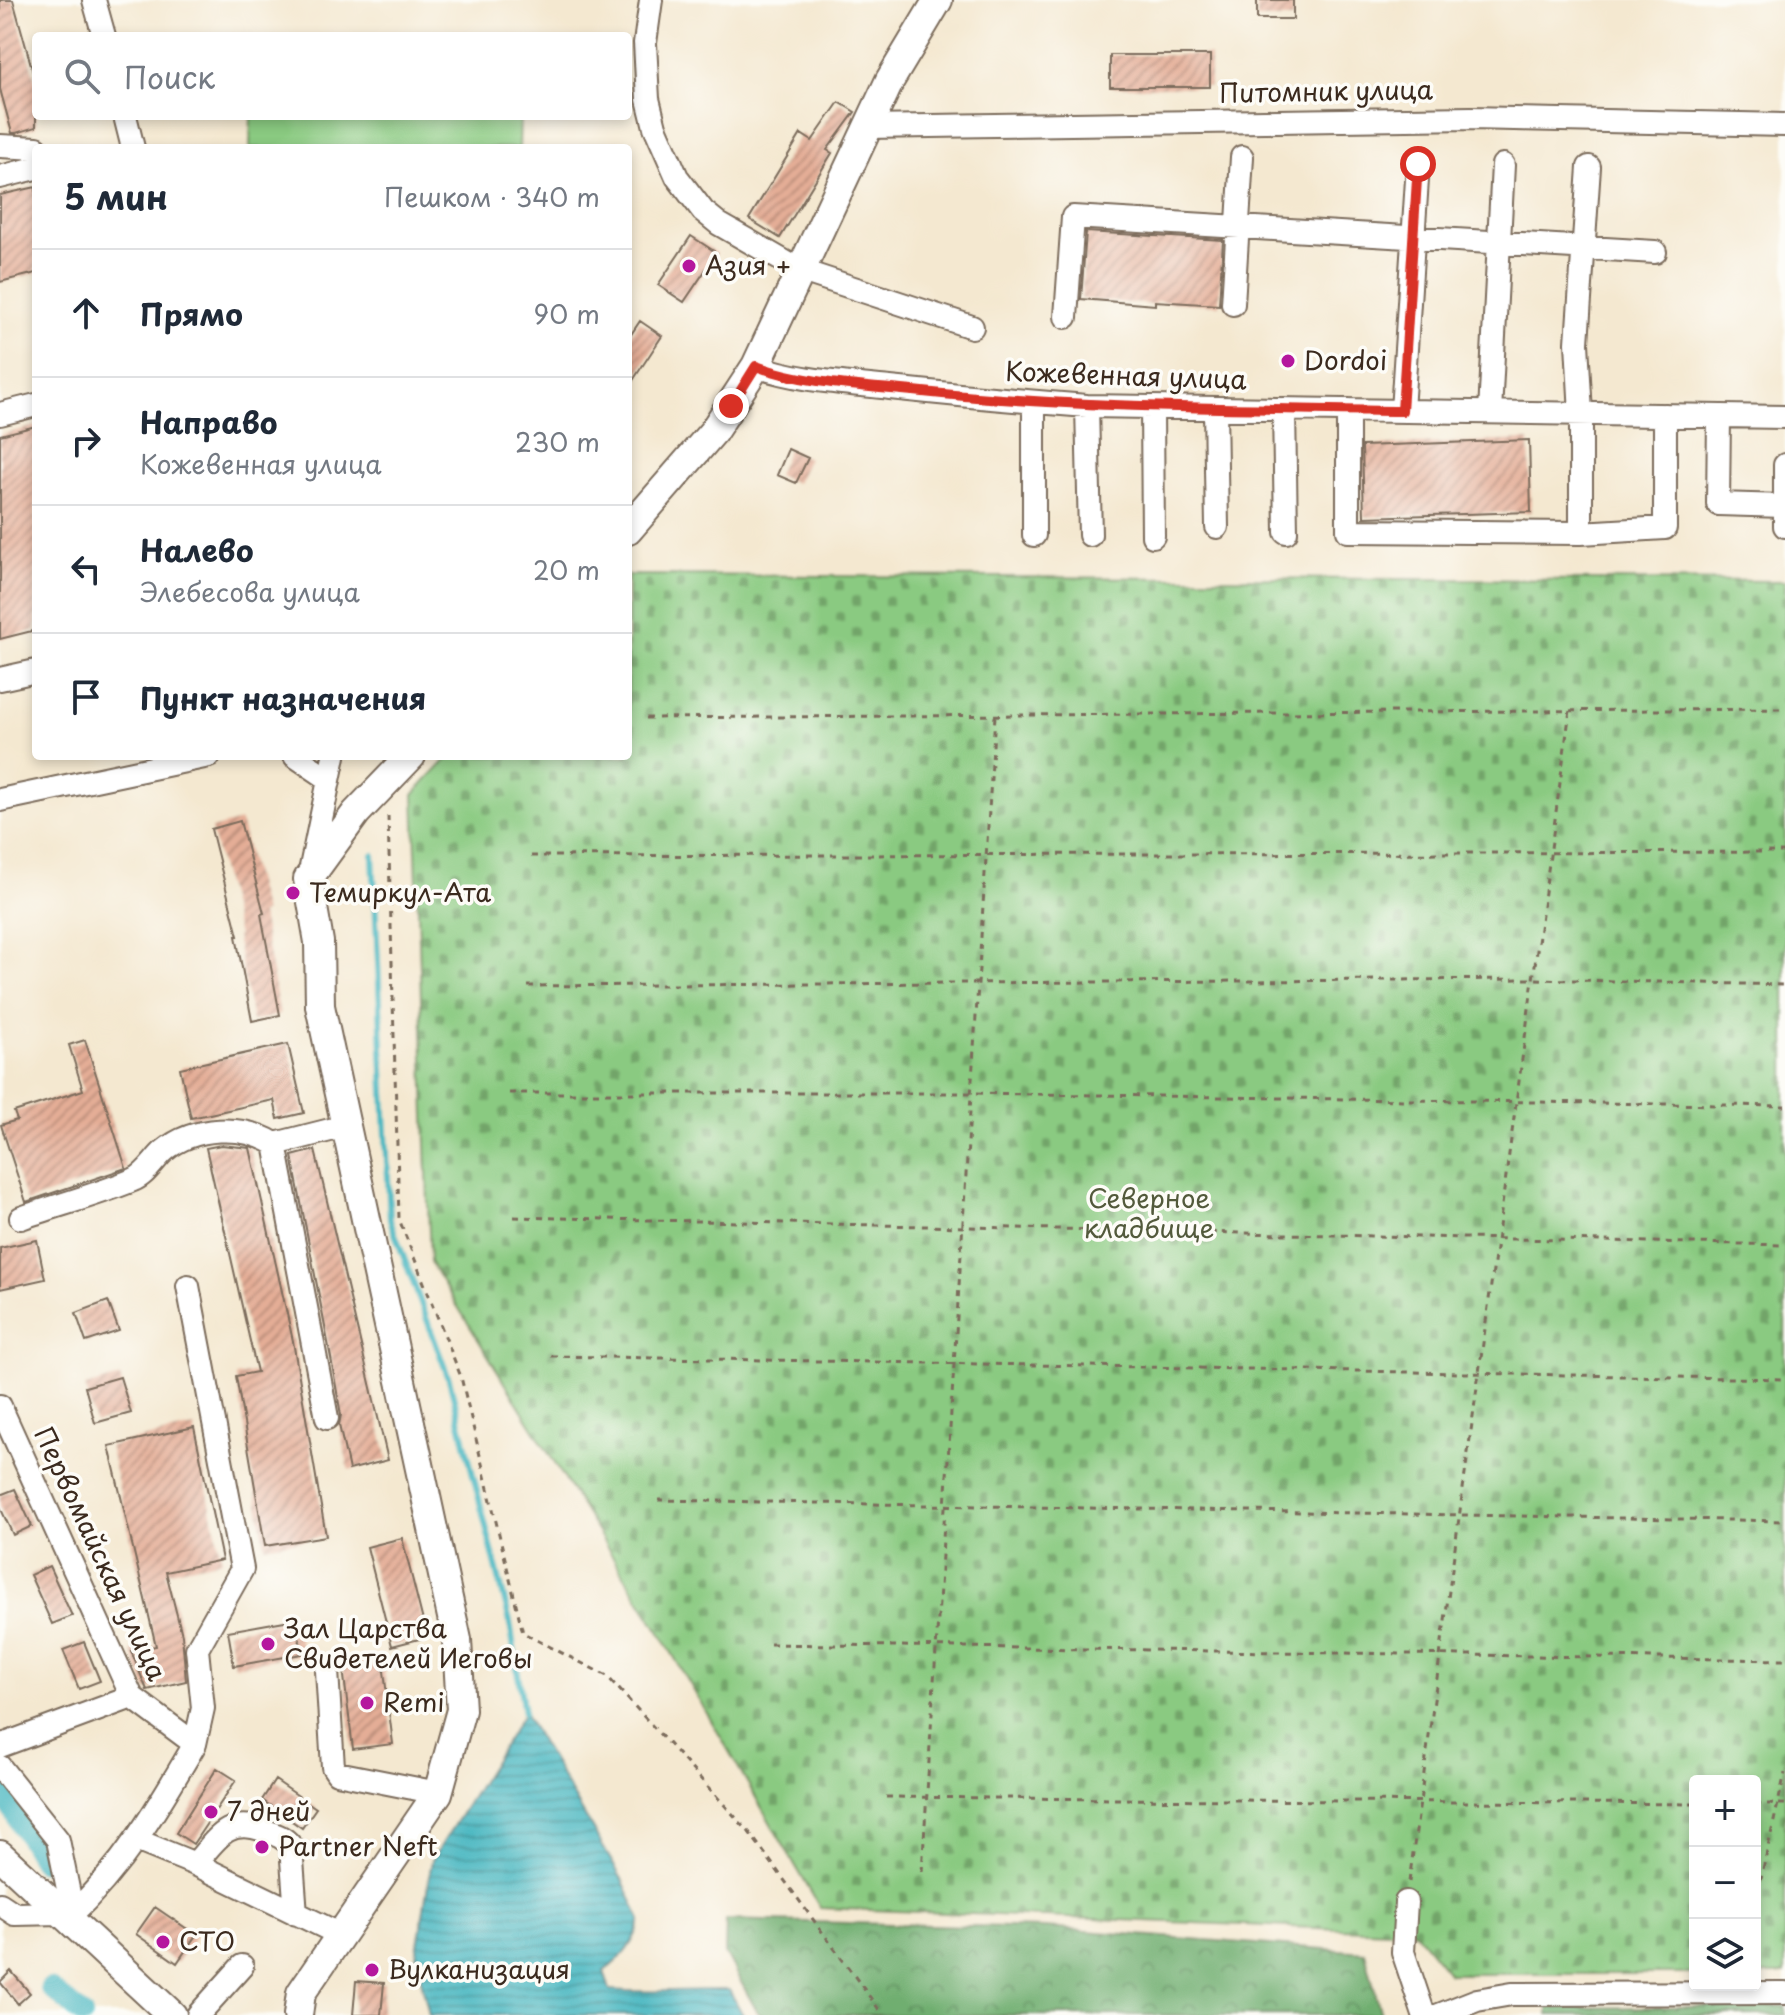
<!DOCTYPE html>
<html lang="ru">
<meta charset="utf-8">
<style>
:root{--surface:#fff;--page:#f6f6f7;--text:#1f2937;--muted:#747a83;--line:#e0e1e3}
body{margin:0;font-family:"Playpen Sans",sans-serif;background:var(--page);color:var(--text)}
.controls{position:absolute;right:24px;bottom:24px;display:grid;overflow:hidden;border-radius:8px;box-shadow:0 4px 12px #0003}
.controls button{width:72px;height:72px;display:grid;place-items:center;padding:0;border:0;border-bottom:2px solid var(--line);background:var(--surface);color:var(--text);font:40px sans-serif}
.stop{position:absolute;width:24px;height:24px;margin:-18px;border:6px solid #d93025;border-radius:50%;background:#fff}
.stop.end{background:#d93025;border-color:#fff;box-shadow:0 2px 8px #0008}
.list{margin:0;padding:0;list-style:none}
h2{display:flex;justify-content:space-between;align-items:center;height:104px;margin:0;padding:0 32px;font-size:34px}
h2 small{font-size:26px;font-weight:400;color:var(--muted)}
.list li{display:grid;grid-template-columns:52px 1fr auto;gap:24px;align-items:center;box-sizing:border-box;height:128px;padding:0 32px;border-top:2px solid var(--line)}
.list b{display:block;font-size:30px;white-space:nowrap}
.list p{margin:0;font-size:26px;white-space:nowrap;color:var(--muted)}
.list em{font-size:26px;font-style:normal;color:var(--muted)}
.icon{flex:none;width:44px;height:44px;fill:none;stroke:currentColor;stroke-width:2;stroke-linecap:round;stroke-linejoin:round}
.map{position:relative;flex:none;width:1785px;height:2015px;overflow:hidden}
.search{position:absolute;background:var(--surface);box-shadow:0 4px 12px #0003;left:32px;top:32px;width:600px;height:88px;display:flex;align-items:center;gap:20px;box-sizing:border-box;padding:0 28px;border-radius:8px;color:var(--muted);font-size:30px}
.panel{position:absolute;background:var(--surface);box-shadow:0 4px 12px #0003;left:32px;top:144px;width:600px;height:616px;border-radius:8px}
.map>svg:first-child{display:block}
.forest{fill:url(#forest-crowns);stroke:#556c46;stroke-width:2}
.cemetery{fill:url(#cemetery-stones);stroke:#627a50;stroke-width:2}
.pitch{fill:#8aca81;stroke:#627a50;stroke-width:2}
.water{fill:url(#water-rules);stroke:#427070;stroke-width:2}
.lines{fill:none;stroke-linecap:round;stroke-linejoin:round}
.stream{stroke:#48b7c1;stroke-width:6}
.canal{stroke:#48b7c1;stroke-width:20}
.building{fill:url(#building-hatch)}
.minor-casing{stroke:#7c6c5c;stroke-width:26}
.major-casing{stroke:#7c6c5c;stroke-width:32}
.path{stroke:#7c6c5c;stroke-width:3;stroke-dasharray:6 6;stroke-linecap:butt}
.minor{stroke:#fff;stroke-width:22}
.major{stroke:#fff;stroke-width:28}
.route{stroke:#d93025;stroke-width:10}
.poi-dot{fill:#b5179e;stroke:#fdfcf7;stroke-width:3}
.labels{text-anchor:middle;stroke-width:7;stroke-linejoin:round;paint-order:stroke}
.street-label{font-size:26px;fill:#3b2a1e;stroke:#fdfcf7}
.poi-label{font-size:26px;fill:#3b2a1e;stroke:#fdfcf7;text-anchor:start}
.park-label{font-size:26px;fill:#535a3c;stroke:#fdfcf7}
</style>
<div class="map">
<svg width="1785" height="2015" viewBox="0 0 1785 2015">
<defs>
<pattern id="forest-crowns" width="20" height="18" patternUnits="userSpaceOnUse" patternTransform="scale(2)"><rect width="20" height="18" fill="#6fae6f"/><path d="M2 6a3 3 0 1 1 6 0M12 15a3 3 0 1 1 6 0" fill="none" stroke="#5c8e5b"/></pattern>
<pattern id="cemetery-stones" width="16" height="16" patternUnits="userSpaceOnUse" patternTransform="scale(2)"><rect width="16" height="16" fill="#8aca81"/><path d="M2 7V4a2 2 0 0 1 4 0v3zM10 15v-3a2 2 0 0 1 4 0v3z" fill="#72a469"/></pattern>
<pattern id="water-rules" width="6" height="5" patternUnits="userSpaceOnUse" patternTransform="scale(2)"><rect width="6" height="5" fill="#48b7c1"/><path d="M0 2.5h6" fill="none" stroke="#3d959c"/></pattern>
<pattern id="building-hatch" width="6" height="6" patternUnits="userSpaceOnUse" patternTransform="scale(2)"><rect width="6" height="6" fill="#e4ad96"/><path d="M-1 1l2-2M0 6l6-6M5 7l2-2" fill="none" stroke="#ba8d7a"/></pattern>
</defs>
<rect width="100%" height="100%" fill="#fdfcf7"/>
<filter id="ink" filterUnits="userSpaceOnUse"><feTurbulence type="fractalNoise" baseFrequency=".0125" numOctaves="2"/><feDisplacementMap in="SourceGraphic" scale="16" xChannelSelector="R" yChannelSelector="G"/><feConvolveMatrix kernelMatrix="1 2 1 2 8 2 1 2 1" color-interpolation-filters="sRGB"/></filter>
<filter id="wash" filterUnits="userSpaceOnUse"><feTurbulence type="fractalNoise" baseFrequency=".006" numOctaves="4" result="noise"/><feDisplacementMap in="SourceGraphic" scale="32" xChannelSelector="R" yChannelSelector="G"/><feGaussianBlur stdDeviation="1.8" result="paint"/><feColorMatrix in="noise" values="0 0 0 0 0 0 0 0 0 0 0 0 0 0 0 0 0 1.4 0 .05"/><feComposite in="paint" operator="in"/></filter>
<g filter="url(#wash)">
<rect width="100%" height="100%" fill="#f4e8d0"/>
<path class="forest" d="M726,1920L1045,1928L1365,1952L1381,2015H759L725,1953Z
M1785,2006V2015H1548V2008Z"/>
<path class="cemetery" d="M628,575L1785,581V1974H1755V1781H1695V1974H1449L1415,1932L820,1908L662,1636L430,1262L414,794L450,756H628Z"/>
<path class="pitch" d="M251,116H520L519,148H250Z"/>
<path class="water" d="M524,1713L622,1879L641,1920C634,1943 624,1957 604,1971L610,1990C650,1994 689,1989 729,1990L743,2015H429L416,1957L432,1860Z"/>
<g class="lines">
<path class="stream" d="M373,855L390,1220L449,1379L510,1622L524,1713"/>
<path class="canal" d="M0,1790L43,1862
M50,1988L83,2015"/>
</g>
<g id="blocks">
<path class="building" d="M0,0H13L36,83V127L16,133H12L0,89Z
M1257,0H1293V19H1257Z
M1110,55H1210V87H1110Z
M839,102L855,112L827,150L832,153L780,238L749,219L801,134L812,141Z
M36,187V273L0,282V195Z
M1086,232L1223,240L1219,305L1155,301V305L1081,299Z
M691,236L717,253L684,302L658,285Z
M640,321L662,336L628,388V339Z
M36,426V630L0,639V435Z
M1529,440L1531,512L1364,517L1362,446Z
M788,449L808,458L796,483L777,475Z
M240,821L264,913L261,914L280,1015L252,1021L236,936H238L211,829Z
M85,1040L126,1168L26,1202L1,1125L17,1120L14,1112L83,1090L69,1045Z
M288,1044L304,1113L278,1119L274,1100L191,1118L180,1068Z
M221,1145L250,1148L293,1341L326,1536L265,1546L236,1376L257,1372L206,1148Z
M315,1150L388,1460L349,1470L339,1425L341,1415L331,1358L292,1156Z
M37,1240L45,1279L0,1289V1248Z
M108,1301L119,1331L86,1342L76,1313Z
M120,1377L131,1413L95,1423L85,1387Z
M194,1427L222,1560L166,1572L182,1635L186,1681L147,1690L131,1651L156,1646L109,1446Z
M15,1489L32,1526L13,1535L0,1507V1495Z
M402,1538L427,1637L392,1646L367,1547Z
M49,1566L72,1616L52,1624L30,1575Z
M296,1619L302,1654L234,1666L228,1631Z
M84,1642L100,1681L79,1689L63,1650Z
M382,1655L393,1744L353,1749L342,1660Z
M217,1768L236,1780L193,1844L176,1833Z
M275,1780L316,1808L302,1828L262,1800Z
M155,1907L196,1935L177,1963L136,1934Z
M11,1971L30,1993L18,2004L0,1982Z
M356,1981L384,1983L381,2015H353Z"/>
</g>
</g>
<g filter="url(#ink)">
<use href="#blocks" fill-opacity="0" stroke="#7c6c5c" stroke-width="2"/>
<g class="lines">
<g class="minor-casing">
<path id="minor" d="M94,0L104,36
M651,0L645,43L648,99L655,127L677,177L703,211L719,224L799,270L972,327
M125,116L133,148
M867,127L1471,118L1785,125
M0,146L37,148
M0,177L36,168
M1233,304L1242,157
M1066,317L1073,217L1655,252
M756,366C799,381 845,383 890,388C956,395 1021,401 1087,406L1785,417
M1034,402V535
M1087,406L1090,535
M1152,407L1153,536
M1215,408L1217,527
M1284,409L1286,532
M1348,410V531L1581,533L1665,528V415
M1402,411L1418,164
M1490,412L1503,165
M0,414L36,405
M1719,416L1718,504L1784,506
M1785,465V526
M1581,533V414L1577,343L1589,167
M0,679L36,671
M295,756L329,779
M0,800L209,756
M310,872L334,756
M275,1144L346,1126
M21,1218C58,1205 97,1195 133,1180C146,1175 154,1160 164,1151C194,1126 243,1124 275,1144L327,1418
M188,1286L242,1569L197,1649L203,1708L195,1744
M0,1406L132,1697L195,1744C157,1809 124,1866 68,1918
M327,1671L333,1767L337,1773L438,1793
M0,1746L132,1697
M0,1767L58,1840L69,1894L68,1918
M136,1840L195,1864L341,1935
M195,1864C217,1839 227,1817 263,1830C274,1834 283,1836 291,1846L296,1914
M1406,1902L1403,1952L1424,2015
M0,1904L15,1914L62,1913
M198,2015L242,1966
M1439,2015L1477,2000L1512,1994L1785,1993"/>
</g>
<g class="major-casing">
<path id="major" d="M628,530L713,432L756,366L890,80L938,0
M0,1855L172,2015
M298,2015L301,1993L438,1793L461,1710L457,1640L320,1006L319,942L308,879L356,813L411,756"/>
</g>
<path class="path" d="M646,718L1785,709
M388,816L399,1219L461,1377L523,1633L607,1676L749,1832L883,2015
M531,856L1785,852
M528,986L1533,979L1785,985
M509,1093H971L1785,1106
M514,1217L1785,1245
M551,1356L1785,1379
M658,1500L1785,1521
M770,1644L1785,1660
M886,1797L1695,1804
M1755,1804H1785
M922,1872L995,715
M1409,1882L1570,710
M1755,1904L1785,1773"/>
<use href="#minor" class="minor"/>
<use href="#major" class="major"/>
</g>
</g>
<g class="lines" filter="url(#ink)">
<path class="route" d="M731,406L756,366C809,385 868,386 923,392C1083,409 1242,408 1402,411L1418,164"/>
</g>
<g class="poi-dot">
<circle cx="689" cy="266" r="8"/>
<circle cx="1288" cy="361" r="8"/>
<circle cx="293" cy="893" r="8"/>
<circle cx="268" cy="1644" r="8"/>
<circle cx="367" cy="1703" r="8"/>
<circle cx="211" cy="1812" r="8"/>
<circle cx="262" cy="1847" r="8"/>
<circle cx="163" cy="1942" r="8"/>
<circle cx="372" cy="1970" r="8"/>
</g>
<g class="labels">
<g class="street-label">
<text transform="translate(1326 92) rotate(-1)" y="9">Питомник улица</text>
<text transform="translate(1126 376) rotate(2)" y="9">Кожевенная улица</text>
<text transform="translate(100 1554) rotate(65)" y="9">Первомайская улица</text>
</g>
<g class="poi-label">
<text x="705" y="275">Азия +</text>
<text x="1304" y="370">Dordoi</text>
<text x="309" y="902">Темиркул-Ата</text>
<text x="284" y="1638">Зал Царства<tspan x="284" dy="30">Свидетелей Иеговы</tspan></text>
<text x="383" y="1712">Remi</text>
<text x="227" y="1821">7 дней</text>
<text x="278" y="1856">Partner Neft</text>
<text x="179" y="1951">СТО</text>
<text x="388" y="1979">Вулканизация</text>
</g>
<g class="park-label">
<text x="1149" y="1208">Северное<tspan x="1149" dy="30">кладбище</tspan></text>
</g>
</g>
</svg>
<div class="controls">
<button>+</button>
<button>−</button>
<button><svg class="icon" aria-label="layers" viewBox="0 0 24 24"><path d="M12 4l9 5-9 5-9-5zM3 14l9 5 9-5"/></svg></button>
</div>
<div class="stop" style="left:1418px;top:164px"></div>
<div class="stop end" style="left:731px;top:406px"></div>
<div class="search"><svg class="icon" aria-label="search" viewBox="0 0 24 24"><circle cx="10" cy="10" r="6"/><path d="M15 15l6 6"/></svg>Поиск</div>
<section class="panel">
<h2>5 мин<small>Пешком · 340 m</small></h2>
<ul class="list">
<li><svg class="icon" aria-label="ahead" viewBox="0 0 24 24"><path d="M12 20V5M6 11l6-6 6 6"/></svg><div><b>Прямо</b></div><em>90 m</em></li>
<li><svg class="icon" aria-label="right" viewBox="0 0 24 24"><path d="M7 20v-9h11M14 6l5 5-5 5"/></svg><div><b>Направо</b><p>Кожевенная улица</p></div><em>230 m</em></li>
<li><svg class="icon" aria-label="left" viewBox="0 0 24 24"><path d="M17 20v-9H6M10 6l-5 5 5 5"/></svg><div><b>Налево</b><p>Элебесова улица</p></div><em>20 m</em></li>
<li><svg class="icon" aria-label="arrive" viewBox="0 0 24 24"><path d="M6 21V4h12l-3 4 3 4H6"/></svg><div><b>Пункт назначения</b></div></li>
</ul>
</section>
</div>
